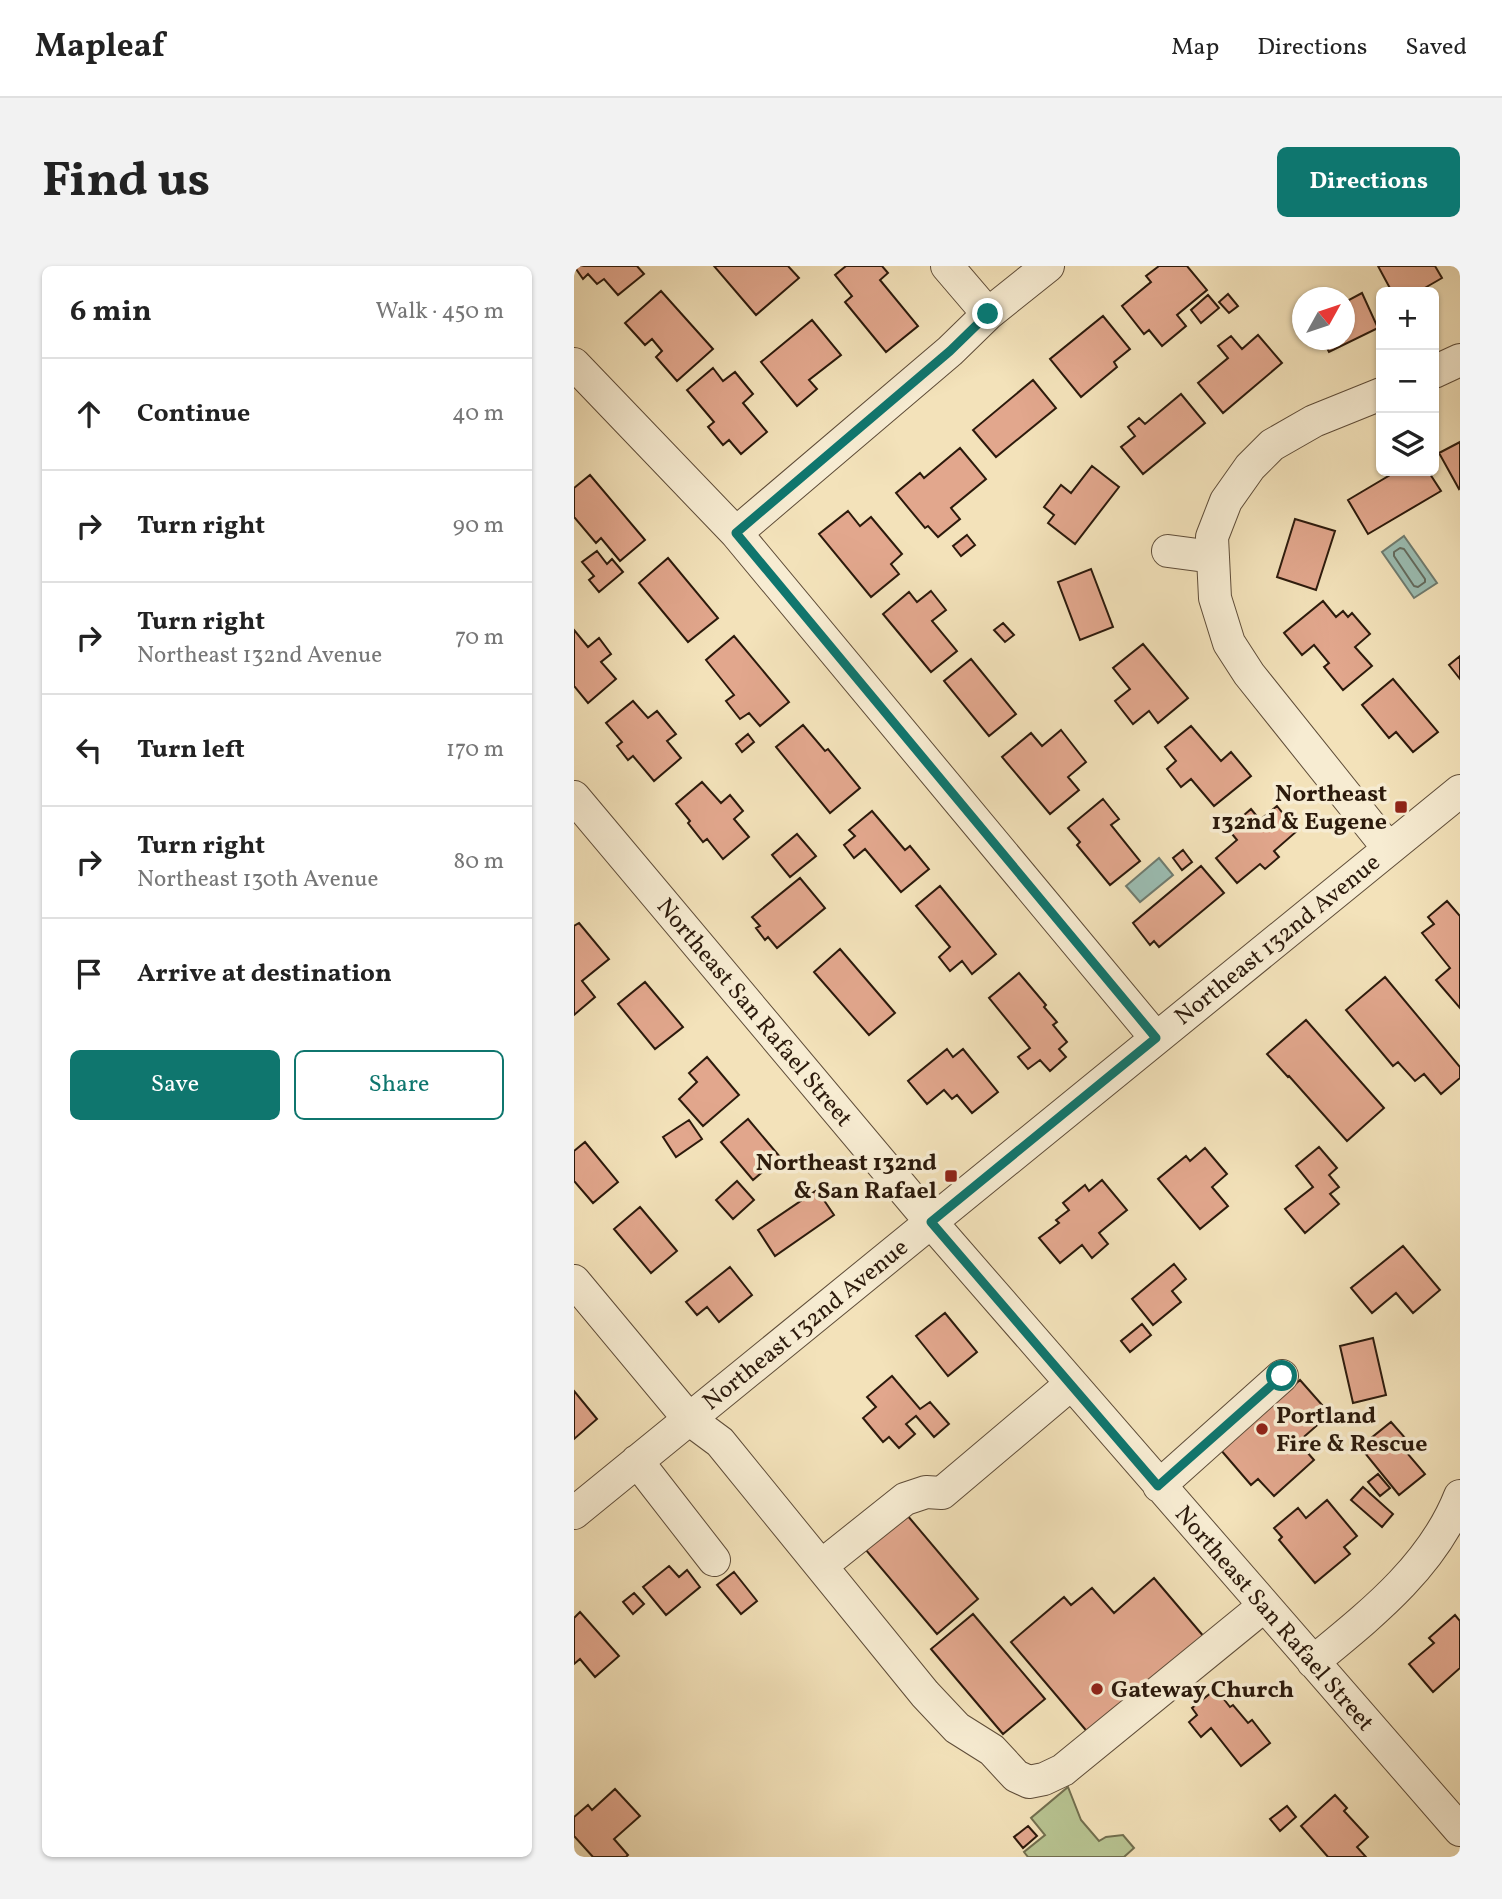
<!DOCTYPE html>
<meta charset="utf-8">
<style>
:root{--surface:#fff;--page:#f2f2f2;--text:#222;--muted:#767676;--line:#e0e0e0;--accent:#0f766e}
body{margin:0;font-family:Vollkorn,serif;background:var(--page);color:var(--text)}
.controls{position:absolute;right:21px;top:21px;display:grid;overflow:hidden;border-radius:10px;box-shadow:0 2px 5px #0004}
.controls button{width:63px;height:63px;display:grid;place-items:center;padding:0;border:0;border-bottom:2px solid var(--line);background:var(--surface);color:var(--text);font:35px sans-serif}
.compass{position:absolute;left:718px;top:21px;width:63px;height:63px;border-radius:50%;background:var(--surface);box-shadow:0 2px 5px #0004;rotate:50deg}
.stop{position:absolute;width:21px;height:21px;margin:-16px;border:5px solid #0f766e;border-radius:50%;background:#fff}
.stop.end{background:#0f766e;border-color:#fff;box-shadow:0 2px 7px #0008}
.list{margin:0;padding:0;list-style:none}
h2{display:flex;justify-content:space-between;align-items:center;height:91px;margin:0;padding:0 28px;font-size:30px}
h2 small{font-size:23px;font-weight:400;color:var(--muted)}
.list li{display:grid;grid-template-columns:46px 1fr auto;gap:21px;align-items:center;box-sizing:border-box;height:112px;padding:0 28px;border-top:2px solid var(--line)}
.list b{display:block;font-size:26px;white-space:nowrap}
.list p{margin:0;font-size:23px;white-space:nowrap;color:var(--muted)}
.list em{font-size:23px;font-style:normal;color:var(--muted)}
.actions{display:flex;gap:14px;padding:21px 28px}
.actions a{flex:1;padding:16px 0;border:2px solid var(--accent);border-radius:10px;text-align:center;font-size:24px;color:var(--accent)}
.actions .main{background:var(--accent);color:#fff}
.icon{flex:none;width:38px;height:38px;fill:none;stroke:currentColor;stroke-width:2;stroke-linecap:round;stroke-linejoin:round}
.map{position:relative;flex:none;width:886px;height:1591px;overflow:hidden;border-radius:10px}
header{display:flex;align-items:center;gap:42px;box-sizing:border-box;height:98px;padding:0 35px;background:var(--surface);border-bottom:2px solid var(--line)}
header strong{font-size:33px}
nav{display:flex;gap:38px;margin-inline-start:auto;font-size:24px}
.intro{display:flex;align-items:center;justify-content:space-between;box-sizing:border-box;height:168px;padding:0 42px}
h1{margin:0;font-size:49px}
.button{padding:18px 32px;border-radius:10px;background:var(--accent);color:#fff;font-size:24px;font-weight:700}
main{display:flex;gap:42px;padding:0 42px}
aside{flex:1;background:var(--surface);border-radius:10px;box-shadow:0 2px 5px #0004}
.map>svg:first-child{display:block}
.green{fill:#b8c492;stroke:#726f4f;stroke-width:2}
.water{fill:#9bbdb2;stroke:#6f7c70;stroke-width:2}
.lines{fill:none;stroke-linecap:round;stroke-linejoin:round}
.shore{stroke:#646c5f;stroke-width:2}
.building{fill:#e2a78d;stroke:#2c1a0c;stroke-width:2}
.minor-casing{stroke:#5e4c38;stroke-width:34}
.minor{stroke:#f7ecd2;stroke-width:32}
.route{stroke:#0f766e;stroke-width:9}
.poi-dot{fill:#8f2418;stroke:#f7ecd2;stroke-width:2.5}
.labels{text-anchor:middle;stroke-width:7;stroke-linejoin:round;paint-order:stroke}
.poi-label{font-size:24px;font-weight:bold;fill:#2c1a0c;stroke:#f7ecd2;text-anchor:end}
.street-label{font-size:24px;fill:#2c1a0c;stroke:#f7ecd2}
</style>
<header>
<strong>Mapleaf</strong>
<nav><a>Map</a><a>Directions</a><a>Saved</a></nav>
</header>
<div class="intro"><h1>Find us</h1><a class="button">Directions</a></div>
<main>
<aside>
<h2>6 min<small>Walk · 450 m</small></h2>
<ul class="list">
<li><svg class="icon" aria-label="ahead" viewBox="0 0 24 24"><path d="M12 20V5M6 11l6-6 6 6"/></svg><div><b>Continue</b></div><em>40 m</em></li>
<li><svg class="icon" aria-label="right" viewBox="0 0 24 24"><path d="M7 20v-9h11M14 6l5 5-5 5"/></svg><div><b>Turn right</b></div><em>90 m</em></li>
<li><svg class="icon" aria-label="right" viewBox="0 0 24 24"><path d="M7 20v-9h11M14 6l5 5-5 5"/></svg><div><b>Turn right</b><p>Northeast 132nd Avenue</p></div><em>70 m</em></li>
<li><svg class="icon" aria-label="left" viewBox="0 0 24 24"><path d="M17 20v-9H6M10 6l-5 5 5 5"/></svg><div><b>Turn left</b></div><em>170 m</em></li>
<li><svg class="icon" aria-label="right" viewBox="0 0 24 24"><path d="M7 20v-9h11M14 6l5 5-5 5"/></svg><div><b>Turn right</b><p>Northeast 130th Avenue</p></div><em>80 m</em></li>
<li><svg class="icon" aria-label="arrive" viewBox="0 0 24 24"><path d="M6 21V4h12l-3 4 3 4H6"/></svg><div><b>Arrive at destination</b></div></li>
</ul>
<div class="actions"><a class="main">Save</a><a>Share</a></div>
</aside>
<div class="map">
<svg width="886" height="1591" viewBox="0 0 886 1591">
<rect width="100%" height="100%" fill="#f3e2ba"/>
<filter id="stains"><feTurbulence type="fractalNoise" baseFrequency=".00286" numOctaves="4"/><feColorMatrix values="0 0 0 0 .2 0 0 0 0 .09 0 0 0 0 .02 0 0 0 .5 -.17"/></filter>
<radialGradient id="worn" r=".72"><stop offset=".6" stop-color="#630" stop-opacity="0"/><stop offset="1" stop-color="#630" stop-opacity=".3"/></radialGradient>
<path class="green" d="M494,1521L507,1554L525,1575L532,1571L549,1569L560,1582L550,1591H454L450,1586L471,1569L457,1552Z"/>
<path class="water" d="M830,270L863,317L840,332L808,286Z
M585,592L599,609L566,636L552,620Z"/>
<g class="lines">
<path class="shore" d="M826,282L830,283L851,313V316L844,321L840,320L820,290V286Z"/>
</g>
<path class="building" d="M0,0H63L70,8L44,29L30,13L23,18L14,8L9,13Z
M140,0H214L225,12L182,49Z
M272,0H308L314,7L306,14L344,60L312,86L271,36L278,30L261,9Z
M585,0H613L633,24L603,49L612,60L588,80L575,64L570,68L548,40L577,16L572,10Z
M804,0H861L868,12L849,23L851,26H818Z
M87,25L139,83L103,115L82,91L88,85L78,73L71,79L51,57Z
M788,27L804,62L755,86L749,74H771V36Z
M654,28L664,40L655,47L645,36Z
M634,29L645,42L627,57L617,44Z
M529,50L556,83L540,96L543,101L507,131L476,93Z
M238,54L267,89L235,114L243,123L223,140L187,96Z
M684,69L708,97L649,147L624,117L654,92L644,80L657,70L668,83Z
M139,102L149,115L161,106L179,128L169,137L193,166L167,188L155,174L149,179L134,161L140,156L113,124Z
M459,114L482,142L422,191L399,164Z
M607,128L631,157L569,208L547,181L561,170L554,161L565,152L571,158Z
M886,176V222L885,223L865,187Z
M386,182L412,213L377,242L386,253L364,271L354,260L351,262L322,227L346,207L350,212Z
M518,200L545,221L501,278L474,257L480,249L470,241L487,219L497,227Z
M823,205H854L867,225L794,268L774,234Z
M16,209L71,274L46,295L27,272L22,277L0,251V222Z
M274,245L286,260L297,251L328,288L317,298L325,308L297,331L245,268Z
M721,253L761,265L742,324L703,311Z
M393,269L401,279L387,290L379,280Z
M23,285L33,298L38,293L49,306L25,326L15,314L20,310L8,296Z
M94,292L144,352L114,376L65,317Z
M517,303L539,361L506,374L484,316Z
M357,325L372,344L358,355L383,385L357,406L309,348L335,326L343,336Z
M749,335L762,351L769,345L774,351L778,347L796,368L781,381L798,400L769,424L750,401L755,397L740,379L728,389L710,367Z
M429,357L440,369L431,376L420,364Z
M0,364L14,381L25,372L37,388L27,396L42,413L14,437L0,420Z
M160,370L215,436L186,460L175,447L166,453L152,435L160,429L132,394Z
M569,378L614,432L584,457L575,445L559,458L541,435L556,423L539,402Z
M886,390V413L875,399Z
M397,393L442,448L415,470L370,415Z
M819,413L864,466L839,486L822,466L815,472L788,439Z
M59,435L74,452L83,445L102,468L93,475L107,492L80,515L59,490L54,494L43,480L48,476L32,457Z
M229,459L251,485L254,483L286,522L256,547L202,481Z
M617,460L647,495L657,486L677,510L640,540L617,513L607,521L593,503L602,495L591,481Z
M487,464L512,496L494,511L505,524L476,548L428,491L457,467L468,480Z
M174,468L180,476L168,486L162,478Z
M128,516L147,537L156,529L169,545L160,553L175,571L149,593L133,573L129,576L114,557L116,555L102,538Z
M529,533L545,553L537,559L566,595L536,619L503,579L506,576L494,562Z
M703,540L723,565L700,585L705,591L691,603L686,598L663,617L642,592L663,574L654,563L677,543L686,554Z
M298,545L331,584L336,580L355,603L327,626L291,583L280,592L270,579L281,570L275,564Z
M223,568L242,590L216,611L198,589Z
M609,584L618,596L608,604L599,592Z
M627,600L650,627L585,681L580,675L576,679L559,657Z
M226,612L251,642L203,682L194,671L191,674L182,662L186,660L178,651Z
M366,620L422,688L398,708L388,695L376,705L365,691L376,681L342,640Z
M873,635L886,650V742L862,714L876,702L848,667L860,658L854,651Z
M5,657L35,693L8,715L21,731L0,749V660Z
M266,683L321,747L295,769L240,706Z
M445,707L472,739L470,741L483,756L479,759L493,776L485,783L492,791L476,805L466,794L454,803L444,791L456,782L415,732Z
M811,711L886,801V812L867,828L850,808L841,815L824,796L819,800L772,744Z
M71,716L109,761L81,783L44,738Z
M732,754L810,842L773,875L715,810L714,811L693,788Z
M373,783L379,791L389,783L424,826L398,847L383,829L378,833L370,824L353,838L334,815Z
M133,791L165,829L129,860L105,833L123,816L115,807Z
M174,853L206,891L179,914L147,876Z
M115,854L128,873L102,891L89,871Z
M11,876L44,916L19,937L0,915V885Z
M745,881L763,902L755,909L765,921L756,928L765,938L731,967L711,943L739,921L722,900Z
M631,882L653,908L638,921L654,940L626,963L584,913L612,890L616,895Z
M528,914L553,944L525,967L534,978L518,992L508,979L486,997L465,972L485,957L482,954L495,944L489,937L511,919L515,925Z
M163,915L180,934L159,953L142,934Z
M243,924L260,949L201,990L184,964Z
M66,941L103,985L77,1007L40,963Z
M829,980L866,1024L839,1047L822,1027L798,1047L777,1022Z
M600,998L612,1013L598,1025L607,1036L579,1059L558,1033Z
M156,1001L178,1029L145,1056L133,1041L123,1049L112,1036Z
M371,1047L403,1086L374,1110L342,1070Z
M568,1058L577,1069L556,1086L547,1075Z
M799,1072L812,1129L779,1137L766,1080Z
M318,1110L346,1143L356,1136L375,1158L360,1171L342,1150L332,1158L341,1168L325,1182L315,1171L309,1176L289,1152L302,1141L293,1131Z
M726,1114L756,1148L724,1176L740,1194L700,1230L684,1213L677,1219L646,1183Z
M0,1125L23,1153L0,1173Z
M817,1156L840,1182L833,1187L851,1208L825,1229L786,1181Z
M804,1208L816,1222L806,1230L794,1216Z
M789,1221L819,1248L808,1261L777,1234Z
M753,1234L783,1270L770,1281L776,1288L741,1317L705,1274L708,1271L700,1262L724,1242L732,1252Z
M333,1249L404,1333L363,1368L291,1283Z
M95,1300L105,1311L113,1304L126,1321L92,1349L69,1321Z
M160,1306L183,1335L167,1348L143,1319Z
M580,1312L631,1372L516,1469L437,1376L490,1331L497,1339L518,1322L540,1347Z
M60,1327L70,1338L59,1348L49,1336Z
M6,1346L45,1390L21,1411L6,1393L0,1398V1352Z
M399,1348L471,1433L429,1468L357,1383Z
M881,1349L886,1355V1402L859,1426L835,1398L860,1377L855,1372Z
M642,1423L656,1441L659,1439L674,1457L678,1454L696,1477L667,1500L637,1462L627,1471L615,1456L623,1449L618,1442Z
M41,1523L66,1550L40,1573L54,1589L52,1591H19L0,1570V1551L14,1539L18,1544Z
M761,1529L773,1542L770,1545L794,1571L783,1581L792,1591H754L727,1560Z
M713,1540L722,1551L706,1565L696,1553Z
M454,1560L463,1570L449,1582L440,1571Z"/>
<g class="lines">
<g class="minor-casing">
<path id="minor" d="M373,0L414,48
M0,98L162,267L582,772
M860,106L886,94
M807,128L740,155L698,179L676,201L652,235L638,271L641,332L655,377L675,408L815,583
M162,267L376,85L414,48L474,0
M594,285L639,291
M0,531L357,956L886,1564
M0,1015L115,1153L146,1176L351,1428L383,1462L418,1484L442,1510L455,1516L470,1513L489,1504L690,1340
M63,1195L140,1294
M585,1220L708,1110
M0,1247L886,525
M247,1300L331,1233L352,1226L368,1227L497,1118
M739,1396C796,1349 858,1301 886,1230"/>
</g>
<use href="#minor" class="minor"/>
</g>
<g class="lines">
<path class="route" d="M414,48L376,85L162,267L582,772L357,956L584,1220L708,1110"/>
</g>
<g class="poi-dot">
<rect x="820" y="534" width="14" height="14" rx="3.5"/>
<rect x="370" y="903" width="14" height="14" rx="3.5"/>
<circle cx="688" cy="1163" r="7"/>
<circle cx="523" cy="1423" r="7"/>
</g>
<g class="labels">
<g class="poi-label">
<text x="813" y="535">Northeast<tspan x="813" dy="28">132nd &amp; Eugene</tspan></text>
<text x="363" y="904">Northeast 132nd<tspan x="363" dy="28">&amp; San Rafael</tspan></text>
<text x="702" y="1157" text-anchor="start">Portland<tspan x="702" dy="28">Fire &amp; Rescue</tspan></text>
<text x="537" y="1431" text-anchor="start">Gateway Church</text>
</g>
<g class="street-label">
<text transform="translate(703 673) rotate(-39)" y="8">Northeast 132nd Avenue</text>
<text transform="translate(181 746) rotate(50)" y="8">Northeast San Rafael Street</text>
<text transform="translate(231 1058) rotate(-39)" y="8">Northeast 132nd Avenue</text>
<text transform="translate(701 1352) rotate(49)" y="8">Northeast San Rafael Street</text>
</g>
</g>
<rect width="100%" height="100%" filter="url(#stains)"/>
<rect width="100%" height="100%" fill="url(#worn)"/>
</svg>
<div class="controls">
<button>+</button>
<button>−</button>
<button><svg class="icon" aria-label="layers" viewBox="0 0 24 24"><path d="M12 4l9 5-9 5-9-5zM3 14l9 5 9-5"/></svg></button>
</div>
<svg class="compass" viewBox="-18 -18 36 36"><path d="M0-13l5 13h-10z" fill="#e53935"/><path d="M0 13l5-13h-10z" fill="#767676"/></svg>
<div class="stop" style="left:708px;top:1110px"></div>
<div class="stop end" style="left:414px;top:48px"></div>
</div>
</main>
